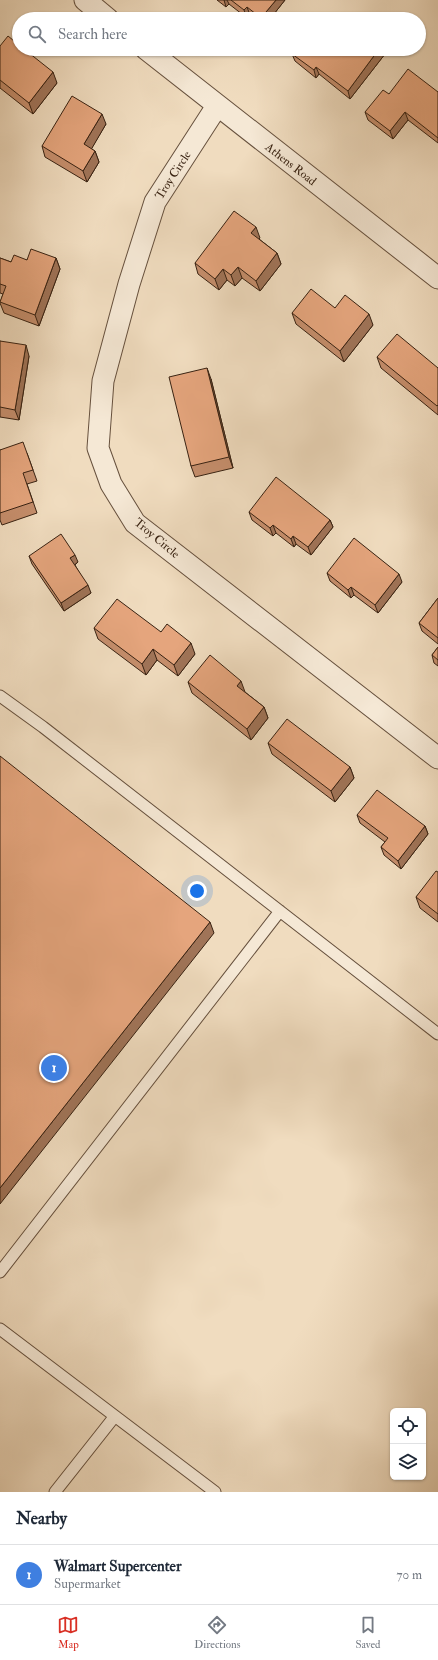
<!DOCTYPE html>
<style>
:root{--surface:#fff;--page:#f6f6f7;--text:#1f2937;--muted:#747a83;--line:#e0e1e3;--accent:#d93025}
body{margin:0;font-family:"IM FELL Double Pica",serif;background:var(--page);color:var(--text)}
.controls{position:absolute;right:12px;bottom:12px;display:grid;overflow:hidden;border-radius:6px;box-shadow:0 1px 3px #0004}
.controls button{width:36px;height:36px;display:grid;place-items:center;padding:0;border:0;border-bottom:1px solid var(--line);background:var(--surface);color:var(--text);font:20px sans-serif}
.you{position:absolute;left:197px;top:891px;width:14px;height:14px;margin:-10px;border:3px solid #fff;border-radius:50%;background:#1a73e8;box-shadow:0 0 0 6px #1a73e833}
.badge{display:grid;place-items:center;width:26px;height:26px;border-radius:50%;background:var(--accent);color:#fff;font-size:13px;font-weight:700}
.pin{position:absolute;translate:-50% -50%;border:2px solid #fff;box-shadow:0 1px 4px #0006}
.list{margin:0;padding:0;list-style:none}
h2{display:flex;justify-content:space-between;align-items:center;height:52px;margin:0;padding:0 16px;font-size:17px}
h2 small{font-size:13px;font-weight:400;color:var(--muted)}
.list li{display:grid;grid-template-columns:26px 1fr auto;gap:12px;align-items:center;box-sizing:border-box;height:60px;padding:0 16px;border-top:1px solid var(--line)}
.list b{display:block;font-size:15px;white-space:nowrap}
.list p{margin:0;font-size:13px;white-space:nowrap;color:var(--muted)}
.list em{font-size:13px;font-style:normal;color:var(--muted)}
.icon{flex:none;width:22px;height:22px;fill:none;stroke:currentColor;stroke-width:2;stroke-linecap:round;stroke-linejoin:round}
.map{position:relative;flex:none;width:438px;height:1492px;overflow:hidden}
.search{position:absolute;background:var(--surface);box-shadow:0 1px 3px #0004;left:12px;right:12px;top:12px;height:44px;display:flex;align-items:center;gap:10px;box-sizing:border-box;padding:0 14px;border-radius:22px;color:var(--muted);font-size:15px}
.sheet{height:112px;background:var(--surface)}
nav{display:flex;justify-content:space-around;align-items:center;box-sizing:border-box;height:56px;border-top:1px solid var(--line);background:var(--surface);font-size:11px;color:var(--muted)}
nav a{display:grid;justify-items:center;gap:2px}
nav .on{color:var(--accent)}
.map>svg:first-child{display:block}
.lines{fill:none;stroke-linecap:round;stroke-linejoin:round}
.lane-casing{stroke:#66503d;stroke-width:13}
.street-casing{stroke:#66503d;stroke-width:23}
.lane{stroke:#f5e8d5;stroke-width:11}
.street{stroke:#f5e8d5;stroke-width:21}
.wall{fill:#c58e6c;stroke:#382212}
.shaded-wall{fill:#a07458;stroke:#382212}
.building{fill:#e5a57d;stroke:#382212}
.labels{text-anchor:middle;stroke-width:3;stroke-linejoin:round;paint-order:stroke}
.street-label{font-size:12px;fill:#382212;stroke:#f5e8d5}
</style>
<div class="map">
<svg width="438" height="1492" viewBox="0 0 438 1492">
<rect width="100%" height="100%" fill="#f0dcbf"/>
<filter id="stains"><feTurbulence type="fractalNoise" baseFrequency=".005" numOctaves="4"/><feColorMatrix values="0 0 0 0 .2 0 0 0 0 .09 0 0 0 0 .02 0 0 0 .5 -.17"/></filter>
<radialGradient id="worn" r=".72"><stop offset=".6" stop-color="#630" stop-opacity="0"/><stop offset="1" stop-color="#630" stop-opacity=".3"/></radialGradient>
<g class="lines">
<g class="lane-casing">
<path id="lane" d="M0,696L43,727L438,1034
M0,1272L280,911
M0,1329L215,1492
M55,1492L115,1416"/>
</g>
<g class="street-casing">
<path id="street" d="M85,0L108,19
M146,49L438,278
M217,106L155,202L129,284L103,381L98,448L111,484L135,523L438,758"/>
</g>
<use href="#lane" class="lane"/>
<use href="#street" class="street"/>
</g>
<path class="wall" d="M217,0H285L270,19H255L250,15L247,18L229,4L226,7Z
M0,46L57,83L33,114L0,88Z
M296,49H383L385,54L350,99L319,74L316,78L295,61L292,54Z
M438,92V143L408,120L393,139L368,120L365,112L389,94Z
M106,124L91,149L95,151L99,162L87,182L45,157L42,146Z
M260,238L259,239L277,253L281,264L260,291L242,278L235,286L227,280L219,290L198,274L195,263Z
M0,258L11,262L27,260L56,258L60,269L39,326L4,313L0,303L3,294L0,293Z
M335,308L373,325L344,362L296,324L292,313Z
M0,341L29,356L19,420L0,417Z
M377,357L438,368V415L381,368Z
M211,379L233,468L195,477L191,466Z
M0,450L27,453L37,481L27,484L37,513L2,525L0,520Z
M249,512L330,520L333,527L311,555L296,544L294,547L276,533L273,536L252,520Z
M29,556L78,562L75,565L91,593L64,611L32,564Z
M327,573L402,582L378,613L354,595L351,598L330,581Z
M438,598V644L422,631L419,623Z
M94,628L161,632L195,654L178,676L157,660L146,675L98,639Z
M438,647V666L434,663L432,655Z
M188,682L245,692L264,707L268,718L251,740L192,693Z
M268,743L350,767L354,778L335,802L272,754Z
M357,815L425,826L428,834L401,869L384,855L381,847L385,842L360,823Z
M438,872V922L420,908L416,897Z"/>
<path class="shaded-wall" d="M224,0H227L229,4L226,7Z
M276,0H285L270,19H262L261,18Z
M247,7L250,15L247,18L244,10Z
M379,49H383L385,54L350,99L348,91Z
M316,67L319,74L316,78L314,70Z
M53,72L57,83L33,114L29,103Z
M405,112L408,120L393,139L390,131Z
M102,114L106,124L88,155L84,144Z
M95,151L99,162L87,182L83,171Z
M256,227L260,238L255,243L251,233Z
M277,253L281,264L260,291L256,281Z
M56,258L60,269L39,326L35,315Z
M238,267L242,278L235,286L231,275Z
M223,269L227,280L219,290L215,279Z
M369,314L373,325L344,362L340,351Z
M26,345L29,356L19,420L15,410Z
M207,368L211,379L233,468L229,457Z
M330,520L333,527L311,555L308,547Z
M273,525L276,533L273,536L270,528Z
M293,536L296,544L294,547L291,539Z
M75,555L78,562L73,566L70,558Z
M399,574L402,582L378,613L375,605Z
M88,585L91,593L64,611L61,603Z
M351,587L354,595L351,598L348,590Z
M191,643L195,654L178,676L174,665Z
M153,649L157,660L146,675L142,664Z
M241,681L245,692L241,697L237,686Z
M264,707L268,718L251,740L247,729Z
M350,767L354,778L335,802L331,791Z
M425,826L428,834L401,869L398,861Z
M210,922L214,933L0,1204V1188Z"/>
<path class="building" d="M231,0H276L261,18L247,7L244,10Z
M8,36L19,45V49H24L53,72L29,103L0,80V46Z
M296,49H379L348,91L316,67L314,70L292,54Z
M408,69L438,92V138L405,112L390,131L365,112L383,90L389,94Z
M72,96L102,114L84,144L95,151L83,171L42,146Z
M234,211L256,227L251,233L277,253L256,281L238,267L231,275L223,269L215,279L195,263Z
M31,249L56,258L35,315L0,302L6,286L0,284V258L11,262L14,255L27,260Z
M311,289L335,308L345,295L369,314L340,351L292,313Z
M397,334L438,368V405L437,406L377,357Z
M0,341L26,345L15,410L0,407Z
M207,368L229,457L191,466L169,377Z
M23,442L33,470L23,473L33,502L0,513V450Z
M276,477L330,520L308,547L293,536L291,539L273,525L270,528L249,512Z
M61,534L75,555L70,558L88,585L61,603L29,556Z
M354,538L399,574L375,605L351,587L348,590L327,573Z
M438,598V638L419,623Z
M117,599L161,632L167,624L191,643L174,665L153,649L142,664L94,628Z
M438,647V660L432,655Z
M210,655L241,681L237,686L264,707L247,729L188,682Z
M287,719L350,767L331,791L268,743Z
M0,756L210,922L0,1188Z
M377,790L425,826L398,861L381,847L388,838L357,815Z
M436,871L438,872V914L416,897Z"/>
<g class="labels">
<g class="street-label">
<text transform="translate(291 164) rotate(38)" y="4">Athens Road</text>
<text transform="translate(173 175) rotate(-57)" y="4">Troy Circle</text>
<text transform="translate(157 538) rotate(40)" y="4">Troy Circle</text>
</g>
</g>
<rect width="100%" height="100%" filter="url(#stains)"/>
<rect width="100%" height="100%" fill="url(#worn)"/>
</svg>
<div class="controls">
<button><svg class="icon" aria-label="locate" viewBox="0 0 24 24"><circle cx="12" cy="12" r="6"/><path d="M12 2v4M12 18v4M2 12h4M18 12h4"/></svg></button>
<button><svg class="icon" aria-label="layers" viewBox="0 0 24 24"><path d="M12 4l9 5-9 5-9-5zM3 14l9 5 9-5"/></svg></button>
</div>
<div class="you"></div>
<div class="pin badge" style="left:54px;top:1068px;background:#3f7fe0">1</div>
<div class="search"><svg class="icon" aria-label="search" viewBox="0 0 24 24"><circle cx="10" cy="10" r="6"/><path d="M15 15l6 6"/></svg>Search here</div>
</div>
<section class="sheet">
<h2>Nearby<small></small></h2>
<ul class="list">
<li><span class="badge" style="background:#3f7fe0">1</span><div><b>Walmart Supercenter</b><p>Supermarket</p></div><em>70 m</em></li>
</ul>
</section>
<nav>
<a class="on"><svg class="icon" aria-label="map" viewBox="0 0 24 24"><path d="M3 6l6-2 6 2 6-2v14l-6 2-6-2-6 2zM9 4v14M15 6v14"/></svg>Map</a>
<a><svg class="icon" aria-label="directions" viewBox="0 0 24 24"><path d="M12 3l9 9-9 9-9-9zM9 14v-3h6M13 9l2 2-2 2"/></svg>Directions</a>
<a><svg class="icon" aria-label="saved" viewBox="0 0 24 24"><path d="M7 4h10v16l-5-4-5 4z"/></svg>Saved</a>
</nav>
